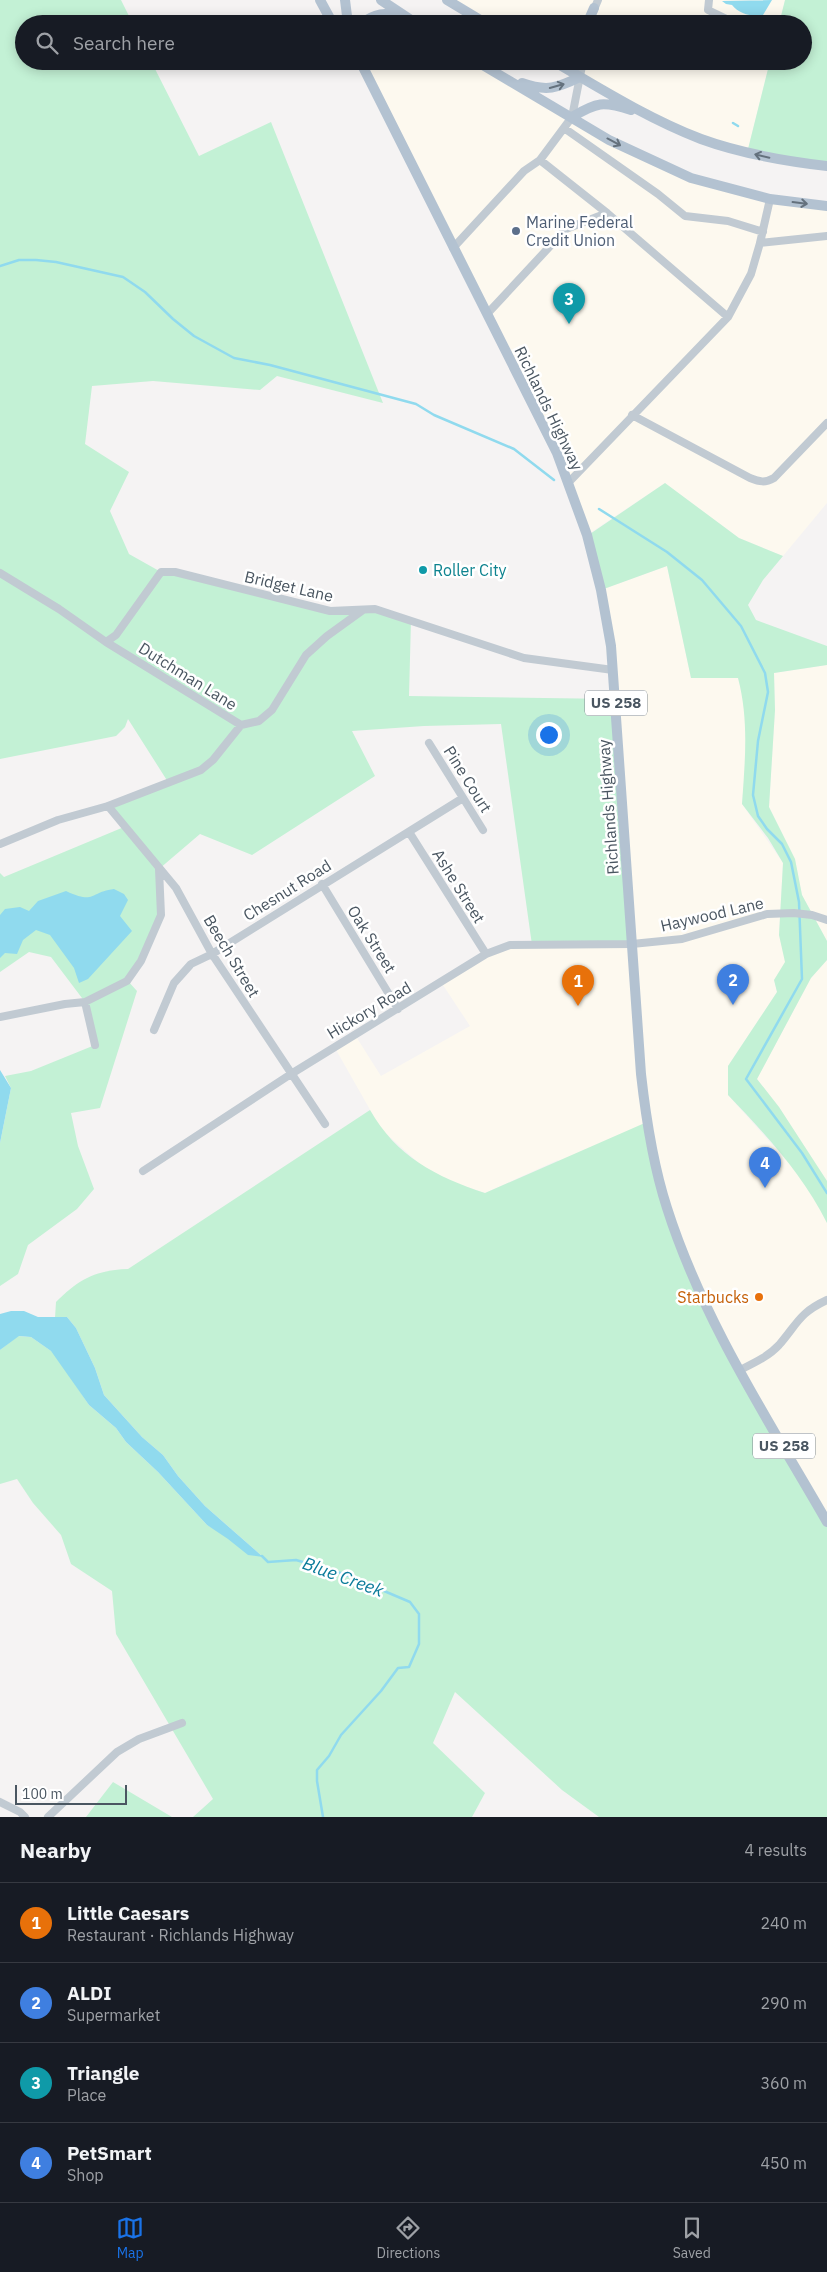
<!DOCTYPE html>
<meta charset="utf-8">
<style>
:root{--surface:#171b24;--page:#20242c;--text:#f1f3f6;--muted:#9ea1a6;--line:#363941;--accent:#1a73e8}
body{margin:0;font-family:"IBM Plex Sans",sans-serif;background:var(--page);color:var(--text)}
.scale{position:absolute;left:15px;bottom:12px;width:112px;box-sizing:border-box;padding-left:5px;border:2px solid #4a5661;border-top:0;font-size:14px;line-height:18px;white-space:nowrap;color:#4a5661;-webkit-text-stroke:4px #fff;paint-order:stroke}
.you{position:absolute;left:548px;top:734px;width:18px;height:18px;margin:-12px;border:4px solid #fff;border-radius:50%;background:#1a73e8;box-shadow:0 0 0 8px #1a73e833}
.badge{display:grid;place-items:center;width:32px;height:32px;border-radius:50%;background:var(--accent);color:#fff;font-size:16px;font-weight:700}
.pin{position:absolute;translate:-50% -41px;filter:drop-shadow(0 1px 2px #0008)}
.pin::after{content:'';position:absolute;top:26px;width:18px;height:15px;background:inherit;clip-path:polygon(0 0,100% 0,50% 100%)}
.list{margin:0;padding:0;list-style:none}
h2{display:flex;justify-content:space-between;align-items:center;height:65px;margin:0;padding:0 20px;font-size:21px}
h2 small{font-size:16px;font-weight:400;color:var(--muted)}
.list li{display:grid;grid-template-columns:32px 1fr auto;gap:15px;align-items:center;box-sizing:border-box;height:80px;padding:0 20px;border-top:1px solid var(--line)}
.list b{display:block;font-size:19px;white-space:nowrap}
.list p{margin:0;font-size:16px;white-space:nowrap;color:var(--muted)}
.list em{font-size:16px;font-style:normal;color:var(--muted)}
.icon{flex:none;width:28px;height:28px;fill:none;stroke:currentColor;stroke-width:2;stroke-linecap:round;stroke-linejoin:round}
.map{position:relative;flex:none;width:827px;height:1817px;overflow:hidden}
.search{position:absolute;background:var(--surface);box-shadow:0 2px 12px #0003;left:15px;right:15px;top:15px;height:55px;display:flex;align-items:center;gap:12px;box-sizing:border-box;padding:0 18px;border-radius:28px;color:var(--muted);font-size:19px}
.sheet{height:385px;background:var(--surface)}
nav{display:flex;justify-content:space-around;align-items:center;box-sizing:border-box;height:70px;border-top:1px solid var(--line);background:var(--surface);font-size:14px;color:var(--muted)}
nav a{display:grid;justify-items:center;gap:2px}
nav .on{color:var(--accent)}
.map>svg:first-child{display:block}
.commercial{fill:#fdf9ef}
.green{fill:#c3f1d5}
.water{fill:#90daee}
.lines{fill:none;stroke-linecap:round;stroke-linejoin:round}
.stream{stroke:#90daee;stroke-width:2.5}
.minor{stroke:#c1cad2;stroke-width:8}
.major{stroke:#b3c2d1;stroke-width:10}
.oneway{stroke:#64717d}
.service-dot{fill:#5c6f8a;stroke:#fff;stroke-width:2}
.culture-dot{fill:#0f9aa8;stroke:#fff;stroke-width:2}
.food-dot{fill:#e8710a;stroke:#fff;stroke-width:2}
.labels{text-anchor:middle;stroke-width:5;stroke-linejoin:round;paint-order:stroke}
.shield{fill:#fff;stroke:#808990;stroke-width:1}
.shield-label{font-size:15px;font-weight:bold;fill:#4a5661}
.service-label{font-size:16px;fill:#4e5e75;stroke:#fff;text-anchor:start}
.street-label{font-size:16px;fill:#4a5661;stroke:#fff}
.culture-label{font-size:16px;fill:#0d838f;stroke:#fff;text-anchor:start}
.food-label{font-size:16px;fill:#c56008;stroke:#fff;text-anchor:end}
.water-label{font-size:18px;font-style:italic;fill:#0c7c9b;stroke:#fff}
</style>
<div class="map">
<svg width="827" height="1817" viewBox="0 0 827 1817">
<rect width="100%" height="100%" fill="#f5f3f3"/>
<path class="commercial" d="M447,0H785L779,24H487Z
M362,61H476L572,117L691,178L827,206V503L783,556L739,538L665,483L587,535L569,482Z
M553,61H770L747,153L700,138Z
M667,566L691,678H738L744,702L747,746L742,804L783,863L779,935L786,962L774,980L777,992L728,1066V1095L792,1167L812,1193L827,1223V1522L558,1160L485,1193L450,1181L421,1165L381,1129L335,1048L355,1035L381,1076L470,1026L441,982L510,945L632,943L601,590Z
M827,665V941L802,895L795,859L769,807L775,710L774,673Z
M827,960V1181L779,1107L757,1079L811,978Z"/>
<path class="green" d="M0,0H121L133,24H24V61H151L199,156L271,122L383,403L277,376L260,390L153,381L92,386L85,444L129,472L110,511L129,554L161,572L330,611L363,610L411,620L409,696L616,699L632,944L532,945L501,724L424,726L352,731L375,776L252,855L200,834L159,869L161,915L127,980L137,991L100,1108L71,1113L78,1146L94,1189L77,1209L28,1245L18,1274L0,1286V1143L11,1088L5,1076L31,1071L95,1045L85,1002L51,957L29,952L0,972V873L4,877L124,827L108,806L168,782L128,719L125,727L116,736L0,759Z
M785,0H827V166L747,153L770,61H803V24H779Z
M665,483L739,538L783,556L763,580L748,605L756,620L827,646V665L774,673L775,710L769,807L795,859L802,895L827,941V960L811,978L757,1079L779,1107L827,1181V1223C802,1173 766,1135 728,1095V1066L777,992L774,980L785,962L779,935L783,863L768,838L742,804C745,761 749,720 738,678H691L667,566L601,590L587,536Z
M370,1110C396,1156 436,1177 485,1193L647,1122L650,1141L690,1273L827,1522V1817H599L562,1790L455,1692L433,1743L485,1793L472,1817H193L213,1799L116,1634L112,1591L71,1564L61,1535L33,1503L17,1479L0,1484V1350L18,1336L31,1337L54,1353L89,1405L116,1428L126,1442L158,1472L207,1525L262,1556L205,1506L178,1476L163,1455L142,1437L104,1395L95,1368L76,1328L67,1317L55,1318L56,1302C79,1279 96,1270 128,1269Z
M113,1782L172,1817H86Z"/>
<path class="water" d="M772,0L763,15C752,17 739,14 732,5L726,4L722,1Z
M114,889L124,894L128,900L120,916L132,931L88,979L79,983L74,968L50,935L36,930L23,940L17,954L5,953L0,958V915L5,909L20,907L29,911L38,901L66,891C96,905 89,892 114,889Z
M0,1070L11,1088L0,1143Z
M11,1311H24L38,1317H67L76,1328L95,1368L104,1395L142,1437L163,1455L178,1476L205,1506L263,1557L248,1555L228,1539L207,1525L158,1472L126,1442L116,1428L89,1405L51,1351L31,1337L19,1336L0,1350V1314Z"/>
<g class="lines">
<path class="stream" d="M733,123L738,126
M0,266L19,260H36L56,262L123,277L145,292L173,319L194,336L234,358L270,365L416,404L434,415L514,449L554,480
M599,509L667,552L702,580L741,626L765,673L768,692L758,741L753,795L758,816L767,829L782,844L791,862L799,902L802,979L746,1079L802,1153L827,1193
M262,1556L268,1562L296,1560L344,1574L410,1602L419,1614V1644L409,1667L398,1668L381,1691L341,1735L329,1756L317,1770V1781L323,1817"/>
<path class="minor" d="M709,0L708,10L737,24
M593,12L598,0
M564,128L658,194L685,216L728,221L763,232
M540,160L607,213L728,317
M760,243L827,236
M453,248L524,171L540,160L572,117L583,61
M487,314L566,229L607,213
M632,415L750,478C760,482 765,483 774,478L827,423
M569,482L728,317L751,274L760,243L770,199
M0,573L59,609L106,642L241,725L259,721L272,710L306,655L327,636L363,610
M106,642L116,635L161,572H175L330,611L375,609L524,658L613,670
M429,743L483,830
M108,806L176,888L212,954L325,1124
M409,832L486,954
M0,844L58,820L108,806L201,770L213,760L241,725
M322,884L398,1009
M85,1002L95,1045
M0,1017L65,1004L85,1002L127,981L141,961L161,915L159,869
M154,1030L174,983L191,964L212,954L463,798
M143,1171L291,1074L486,954L510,945L632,944L682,939L767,914L794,913L812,915L827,920
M740,1370C754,1363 769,1356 779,1345C798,1323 799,1313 827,1300
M0,1802L20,1812L25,1817
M48,1817L117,1752L139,1739L182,1723"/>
<path class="major" d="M320,0L333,24
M345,0L348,24
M381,0L417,24
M447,0L487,24
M361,24C375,13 385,13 402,14
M587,24L594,8
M360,61L557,453L587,535L601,590L611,646L641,1074C646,1119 653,1165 667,1208C703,1321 769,1421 827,1522
M476,61L609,140L691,178L770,199L827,206
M553,61C601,89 649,119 701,139C742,154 784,161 827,166
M522,83C547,92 557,88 580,77
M572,117C597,102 603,101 631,110"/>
</g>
<defs><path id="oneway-shaft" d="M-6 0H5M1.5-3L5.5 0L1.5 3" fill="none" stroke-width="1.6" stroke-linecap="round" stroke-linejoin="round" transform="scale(1.25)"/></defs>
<g class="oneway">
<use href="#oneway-shaft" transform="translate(557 86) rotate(-16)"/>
<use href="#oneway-shaft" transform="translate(614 142) rotate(28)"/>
<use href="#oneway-shaft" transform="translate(762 156) rotate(-167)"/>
<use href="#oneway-shaft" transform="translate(800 203) rotate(7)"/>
</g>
<circle class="service-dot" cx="516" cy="231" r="5"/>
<circle class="culture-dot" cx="423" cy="570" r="5"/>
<circle class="food-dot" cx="759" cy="1297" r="5"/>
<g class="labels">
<g class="shield">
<rect x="585" y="690.5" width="62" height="25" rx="4"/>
<rect x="753" y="1433.5" width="62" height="25" rx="4"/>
</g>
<g class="shield-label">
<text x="616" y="708">US 258</text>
<text x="784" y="1451">US 258</text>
</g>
<g class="service-label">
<text x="526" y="228">Marine Federal<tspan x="526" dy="18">Credit Union</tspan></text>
</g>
<g class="street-label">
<text transform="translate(549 408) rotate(64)" y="6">Richlands Highway</text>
<text transform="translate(289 586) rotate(13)" y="6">Bridget Lane</text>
<text transform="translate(188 676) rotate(32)" y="6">Dutchman Lane</text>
<text transform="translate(468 779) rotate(58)" y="6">Pine Court</text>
<text transform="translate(608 807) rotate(-94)" y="6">Richlands Highway</text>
<text transform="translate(459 886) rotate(58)" y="6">Ashe Street</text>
<text transform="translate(287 890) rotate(-32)" y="6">Chesnut Road</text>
<text transform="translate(712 914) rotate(-13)" y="6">Haywood Lane</text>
<text transform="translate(372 939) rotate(58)" y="6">Oak Street</text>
<text transform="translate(232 956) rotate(59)" y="6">Beech Street</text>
<text transform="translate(369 1010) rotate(-31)" y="6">Hickory Road</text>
</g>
<g class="culture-label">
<text x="433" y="576">Roller City</text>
</g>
<g class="food-label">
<text x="749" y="1303">Starbucks</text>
</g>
<g class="water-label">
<text transform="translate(343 1577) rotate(20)" y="6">Blue Creek</text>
</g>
</g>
</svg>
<div class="scale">100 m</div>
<div class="you"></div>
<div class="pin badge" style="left:578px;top:1006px;background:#e8710a">1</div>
<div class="pin badge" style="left:733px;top:1005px;background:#3f7fe0">2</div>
<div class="pin badge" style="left:569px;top:324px;background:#0f9aa8">3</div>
<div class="pin badge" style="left:765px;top:1188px;background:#3f7fe0">4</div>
<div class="search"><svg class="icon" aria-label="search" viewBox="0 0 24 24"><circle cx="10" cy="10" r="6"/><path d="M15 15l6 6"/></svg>Search here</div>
</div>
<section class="sheet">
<h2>Nearby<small>4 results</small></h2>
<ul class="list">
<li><span class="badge" style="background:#e8710a">1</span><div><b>Little Caesars</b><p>Restaurant · Richlands Highway</p></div><em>240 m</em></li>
<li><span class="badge" style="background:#3f7fe0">2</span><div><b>ALDI</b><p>Supermarket</p></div><em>290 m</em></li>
<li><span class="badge" style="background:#0f9aa8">3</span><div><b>Triangle</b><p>Place</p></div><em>360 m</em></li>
<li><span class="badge" style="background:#3f7fe0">4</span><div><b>PetSmart</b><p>Shop</p></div><em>450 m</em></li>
</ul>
</section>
<nav>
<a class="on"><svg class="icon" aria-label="map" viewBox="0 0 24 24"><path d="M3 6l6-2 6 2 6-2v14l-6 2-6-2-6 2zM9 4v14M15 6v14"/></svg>Map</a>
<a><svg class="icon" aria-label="directions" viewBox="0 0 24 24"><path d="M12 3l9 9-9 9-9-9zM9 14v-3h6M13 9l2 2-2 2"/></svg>Directions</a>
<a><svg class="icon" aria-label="saved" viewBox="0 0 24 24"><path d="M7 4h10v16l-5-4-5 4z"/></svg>Saved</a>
</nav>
